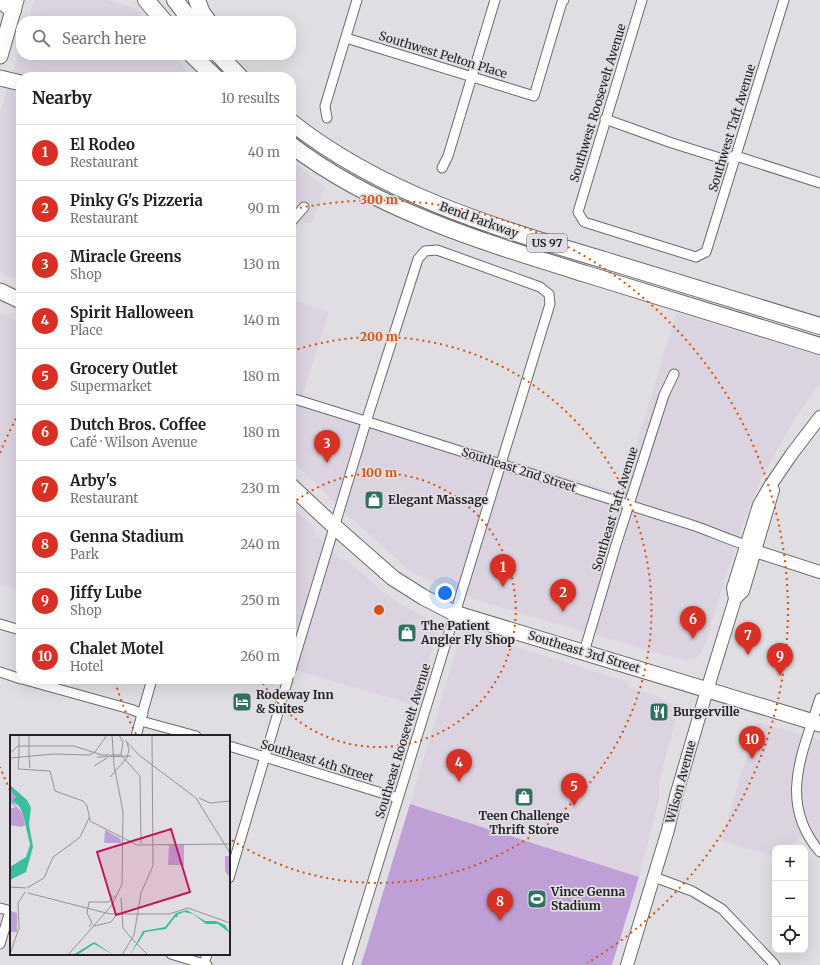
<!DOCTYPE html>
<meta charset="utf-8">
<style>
:root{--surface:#fff;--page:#f6f6f6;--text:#202124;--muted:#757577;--line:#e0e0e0;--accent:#d93025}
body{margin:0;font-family:Merriweather,serif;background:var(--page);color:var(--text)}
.controls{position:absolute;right:12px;bottom:12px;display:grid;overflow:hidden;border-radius:8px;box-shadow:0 4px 16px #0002}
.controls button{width:36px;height:36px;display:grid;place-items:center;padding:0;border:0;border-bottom:1px solid var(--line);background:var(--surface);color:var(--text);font:20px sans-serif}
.you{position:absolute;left:445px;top:593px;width:14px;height:14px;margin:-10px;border:3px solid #fff;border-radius:50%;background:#1a73e8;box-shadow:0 0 0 6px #1a73e833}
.badge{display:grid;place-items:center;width:26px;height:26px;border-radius:50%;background:var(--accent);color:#fff;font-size:13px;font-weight:700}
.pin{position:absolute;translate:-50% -33px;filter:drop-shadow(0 1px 2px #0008)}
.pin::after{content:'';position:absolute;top:21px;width:14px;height:12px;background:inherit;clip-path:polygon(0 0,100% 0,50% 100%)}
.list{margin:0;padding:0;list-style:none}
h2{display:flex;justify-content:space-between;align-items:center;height:52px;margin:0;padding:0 16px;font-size:17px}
h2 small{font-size:13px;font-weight:400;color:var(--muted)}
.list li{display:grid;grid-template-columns:26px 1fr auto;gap:12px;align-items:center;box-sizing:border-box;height:56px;padding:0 16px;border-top:1px solid var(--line)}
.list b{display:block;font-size:15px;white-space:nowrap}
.list p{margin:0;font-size:13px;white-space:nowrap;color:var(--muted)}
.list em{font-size:13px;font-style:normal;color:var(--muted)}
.icon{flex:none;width:22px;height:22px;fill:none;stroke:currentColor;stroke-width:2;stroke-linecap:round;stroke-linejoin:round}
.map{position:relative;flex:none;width:820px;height:965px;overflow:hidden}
.search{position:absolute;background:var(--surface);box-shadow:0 4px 16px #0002;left:16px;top:16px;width:280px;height:44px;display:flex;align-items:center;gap:10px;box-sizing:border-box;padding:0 14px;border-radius:16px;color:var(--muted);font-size:15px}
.panel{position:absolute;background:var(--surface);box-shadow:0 4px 16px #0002;left:16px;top:72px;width:280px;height:612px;border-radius:16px}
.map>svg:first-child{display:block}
.built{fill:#dbd4e0}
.green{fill:#bfa0d6}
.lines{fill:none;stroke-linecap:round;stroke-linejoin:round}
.minor-casing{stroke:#6d6a6f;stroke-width:11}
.tertiary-casing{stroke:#6d6a6f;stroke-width:14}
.primary-casing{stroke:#6d6a6f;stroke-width:17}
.trunk-casing{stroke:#6d6a6f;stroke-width:18}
.minor{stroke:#fff;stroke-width:9}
.tertiary{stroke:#fff;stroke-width:12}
.primary{stroke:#fff;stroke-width:15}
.trunk{stroke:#fff;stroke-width:16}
.ring{fill:none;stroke:#d4540e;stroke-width:2;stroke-dasharray:2 4}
.labels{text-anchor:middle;stroke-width:3.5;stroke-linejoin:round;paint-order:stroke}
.shield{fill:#e1dee3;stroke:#5d5b5e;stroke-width:1}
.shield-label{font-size:11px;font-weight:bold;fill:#242325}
.street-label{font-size:12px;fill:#242325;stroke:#e1dee3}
.poi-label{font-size:12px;font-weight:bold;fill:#242325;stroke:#e1dee3;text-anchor:start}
.inset-road{fill:none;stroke:#959397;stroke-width:1}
.view{fill:#c2185b;fill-opacity:0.15;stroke:#c2185b;stroke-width:2}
.inset-edge{fill:none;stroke:#242325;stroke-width:2}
.centre{fill:#d4540e;stroke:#e1dee3;stroke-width:2}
.ring-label{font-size:12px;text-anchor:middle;font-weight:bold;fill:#d4540e;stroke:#e1dee3;stroke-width:3.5;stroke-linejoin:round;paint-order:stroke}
</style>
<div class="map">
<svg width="820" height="965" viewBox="0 0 820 965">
<rect width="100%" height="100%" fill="#e1dee3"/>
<path class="built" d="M34,0H108L137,9L147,21H28Z
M21,43V55H174L192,77H21V281L0,272V112Z
M291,161L325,187L312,223L298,224L291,249Z
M291,299L329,312L302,396L622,494L676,313L820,356V384L794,420L761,479L743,524L722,588L703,651L695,659L686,661L479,601L411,572L353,520L291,460Z
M0,313L21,323V590L0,584Z
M291,506L313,526L316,535L340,559L348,561L384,592L401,604L435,623L439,629L415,705L291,669Z
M465,631L628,682L629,687L657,696L679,708L659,782V800L639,877L410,804L461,634Z
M757,722L820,740V857L800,836L789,848H775V856L721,841Z"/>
<path class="green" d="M410,804L639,877L612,965H361Z"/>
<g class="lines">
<g class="minor-casing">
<path id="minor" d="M642,0L578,212L584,222L696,257L706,252L784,0
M346,38L534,96L562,2L564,0
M327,118L325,106L357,0
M605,119L672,143L723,159L736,156L820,183
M442,168L448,156L495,0
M291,222L304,207
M291,398C425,439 558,483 692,525C710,531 727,539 746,545
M0,624L20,630
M584,652L615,548L664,395L674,374
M291,670L366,422L418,259L425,251L437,250L540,287L549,294L550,304L347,965
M0,672L21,679
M22,679L130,709L143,714
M820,698C803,752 777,802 820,852
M141,721L196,736
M136,736L152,679
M229,746L398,798
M654,877L692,891L722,909L775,965
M229,878L288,679
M0,908L11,911
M0,944L10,911
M171,954L207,965
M204,964L207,954"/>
</g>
<g class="tertiary-casing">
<path id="tertiary" d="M755,551L820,572
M735,599L743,591L773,490
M627,965L668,830L676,796L707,690L733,606L735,599L733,588L759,505L770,486L791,455L820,417"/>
</g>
<g class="primary-casing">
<path id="primary" d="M0,56L16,0
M0,78L21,83
M0,291L21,301
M291,486L335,527L393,578L423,597L454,613L820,724"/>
</g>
<g class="trunk-casing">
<path id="trunk" d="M0,0L13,10
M146,0L164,21
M175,0L191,21
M197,0L202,13L208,21
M192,55L215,77
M219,55L240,77
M291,122C382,194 494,227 604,260C676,282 748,304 820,326
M291,145C378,211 483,242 586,274C664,298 742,322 820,346"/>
</g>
<use href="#minor" class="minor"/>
<use href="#tertiary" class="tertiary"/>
<use href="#primary" class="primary"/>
<use href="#trunk" class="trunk"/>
</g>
<g class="ring">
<path d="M292 504A137 137 0 1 1 261 680"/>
<path d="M136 734A273 273 0 0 1 115 681M292 351A273 273 0 1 1 230 839"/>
<path d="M10 790A410 410 0 0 1 0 767M0 453A410 410 0 0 1 20 411M294 209A410 410 0 0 1 587 963"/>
</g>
<defs>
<g id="shop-square" transform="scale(1)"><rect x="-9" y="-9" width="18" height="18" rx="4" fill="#31715f" stroke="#e1dee3"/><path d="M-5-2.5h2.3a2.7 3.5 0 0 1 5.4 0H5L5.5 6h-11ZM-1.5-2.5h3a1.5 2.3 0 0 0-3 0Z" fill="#fff"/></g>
<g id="hotel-square" transform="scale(1)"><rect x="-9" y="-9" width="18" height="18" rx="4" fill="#31715f" stroke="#e1dee3"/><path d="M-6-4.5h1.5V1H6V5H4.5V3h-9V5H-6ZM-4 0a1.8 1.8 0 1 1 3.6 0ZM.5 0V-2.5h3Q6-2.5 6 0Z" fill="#fff"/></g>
<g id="restaurant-square" transform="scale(1)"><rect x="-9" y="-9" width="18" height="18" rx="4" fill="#31715f" stroke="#e1dee3"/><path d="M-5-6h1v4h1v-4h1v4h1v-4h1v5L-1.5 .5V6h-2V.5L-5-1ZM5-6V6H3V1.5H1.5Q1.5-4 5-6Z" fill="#fff"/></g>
<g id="stadium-square" transform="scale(1)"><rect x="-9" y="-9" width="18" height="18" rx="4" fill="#31715f" stroke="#e1dee3"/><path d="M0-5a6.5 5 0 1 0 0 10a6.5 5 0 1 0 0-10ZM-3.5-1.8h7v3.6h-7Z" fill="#fff"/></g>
</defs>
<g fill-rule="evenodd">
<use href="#shop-square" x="374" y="500"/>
<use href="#shop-square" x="407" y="633"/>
<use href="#hotel-square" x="242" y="702"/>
<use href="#restaurant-square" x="659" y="712"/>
<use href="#shop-square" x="524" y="797"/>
<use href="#stadium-square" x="537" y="899"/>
</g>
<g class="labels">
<rect class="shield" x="527" y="234" width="40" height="18" rx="3"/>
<g class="shield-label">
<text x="547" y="247">US 97</text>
</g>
<g class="street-label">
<text transform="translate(443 55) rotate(17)" y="4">Southwest Pelton Place</text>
<text transform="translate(598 103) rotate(-73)" y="4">Southwest Roosevelt Avenue</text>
<text transform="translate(732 128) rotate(-73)" y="4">Southwest Taft Avenue</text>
<text transform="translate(479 220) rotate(20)" y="4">Bend Parkway</text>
<text transform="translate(519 470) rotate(18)" y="4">Southeast 2nd Street</text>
<text transform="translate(615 509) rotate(-73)" y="4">Southeast Taft Avenue</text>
<text transform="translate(584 652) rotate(17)" y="4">Southeast 3rd Street</text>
<text transform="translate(403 741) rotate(-73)" y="4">Southeast Roosevelt Avenue</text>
<text transform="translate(317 761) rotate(17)" y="4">Southeast 4th Street</text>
<text transform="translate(681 782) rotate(-75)" y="4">Wilson Avenue</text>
</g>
<g class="poi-label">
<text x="388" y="504">Elegant Massage</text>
<text x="421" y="630">The Patient<tspan x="421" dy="14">Angler Fly Shop</tspan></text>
<text x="256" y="699">Rodeway Inn<tspan x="256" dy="14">&amp; Suites</tspan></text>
<text x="673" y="716">Burgerville</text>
<text x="524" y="820" text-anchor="middle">Teen Challenge<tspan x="524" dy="14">Thrift Store</tspan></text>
<text x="551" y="896">Vince Genna<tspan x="551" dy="14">Stadium</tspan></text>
</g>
</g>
<g transform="translate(10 735)">
<rect width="220" height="220" fill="#e1dee3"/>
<path d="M0,55L6,62L3,67L13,79L15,90L12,92L0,90L1,73L6,72L0,68ZM95,95L111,104V108H94ZM159,110H174V130H158ZM215,121H220V143L215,136ZM1,176L7,178V197H1Z" fill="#bfa0d6"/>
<path d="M0,50L17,65L21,73L19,89L23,112L16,137L0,145V132L16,122L20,110L13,79L9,71L2,66L6,62L0,55ZM177,175L195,186H206L215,190L220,198L208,189H196L183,179L174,177L167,180L168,182H165L156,194L135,197L120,220L133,196L155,192L166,178ZM84,207L104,220L84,209L67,220H63Z" fill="#3abf9e"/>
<path class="inset-road" d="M9,0V21M19,0V21M109,0L113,7L111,20M115,5L129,20L186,63L220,118M85,17L97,0M0,18L8,11H64L92,20H111M111,20L130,41L131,109M9,21L8,34L40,36L45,56L73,66L77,71L80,85M19,21L20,33M87,22L121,21M0,23L44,19L79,20L85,17M84,31L97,23M100,42L117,23L119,15L117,7M189,63L200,68L220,66M80,86L127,110L220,109M60,110L70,102L79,83M0,152L16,153M17,153L34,143L43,122L61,109M18,158L100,179H159L178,173L220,188M111,163L113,193L122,204M84,191L101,187L107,179M79,192L82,188L77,178L79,167H98L105,161M122,204L138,220M0,219L9,193L8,168L15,157M58,220L102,170L112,149L113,77L104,30L102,0M112,220L124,200L131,158L143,131L142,0"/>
<path class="view" d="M161,94L180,157L106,180L87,117Z"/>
<rect width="220" height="220" class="inset-edge"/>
</g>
<circle cx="379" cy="610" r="6" class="centre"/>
<g class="ring-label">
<text x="379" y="204">300 m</text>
<text x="379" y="341">200 m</text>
<text x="379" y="477">100 m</text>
</g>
</svg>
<div class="controls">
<button>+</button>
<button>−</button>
<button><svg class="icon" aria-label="locate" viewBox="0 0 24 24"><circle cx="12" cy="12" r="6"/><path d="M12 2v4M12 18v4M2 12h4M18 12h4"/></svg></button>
</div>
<div class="you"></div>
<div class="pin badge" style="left:503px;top:587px">1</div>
<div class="pin badge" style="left:563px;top:612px">2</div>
<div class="pin badge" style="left:327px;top:463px">3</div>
<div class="pin badge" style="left:459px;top:782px">4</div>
<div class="pin badge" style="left:574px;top:806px">5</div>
<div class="pin badge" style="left:693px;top:639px">6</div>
<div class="pin badge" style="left:748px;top:655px">7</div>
<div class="pin badge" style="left:500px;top:921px">8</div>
<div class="pin badge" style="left:780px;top:676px">9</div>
<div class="pin badge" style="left:752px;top:759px">10</div>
<div class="search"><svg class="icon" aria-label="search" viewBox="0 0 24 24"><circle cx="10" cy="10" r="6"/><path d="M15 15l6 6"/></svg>Search here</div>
<section class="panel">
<h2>Nearby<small>10 results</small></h2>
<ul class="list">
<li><span class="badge">1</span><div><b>El Rodeo</b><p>Restaurant</p></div><em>40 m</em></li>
<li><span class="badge">2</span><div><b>Pinky G's Pizzeria</b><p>Restaurant</p></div><em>90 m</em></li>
<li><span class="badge">3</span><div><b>Miracle Greens</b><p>Shop</p></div><em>130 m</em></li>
<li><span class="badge">4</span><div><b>Spirit Halloween</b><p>Place</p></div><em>140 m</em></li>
<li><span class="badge">5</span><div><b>Grocery Outlet</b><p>Supermarket</p></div><em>180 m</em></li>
<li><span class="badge">6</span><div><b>Dutch Bros. Coffee</b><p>Café · Wilson Avenue</p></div><em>180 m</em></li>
<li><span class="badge">7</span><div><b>Arby's</b><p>Restaurant</p></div><em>230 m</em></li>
<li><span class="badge">8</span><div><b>Genna Stadium</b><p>Park</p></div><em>240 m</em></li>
<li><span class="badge">9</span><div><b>Jiffy Lube</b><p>Shop</p></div><em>250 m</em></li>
<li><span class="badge">10</span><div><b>Chalet Motel</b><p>Hotel</p></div><em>260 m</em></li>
</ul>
</section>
</div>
